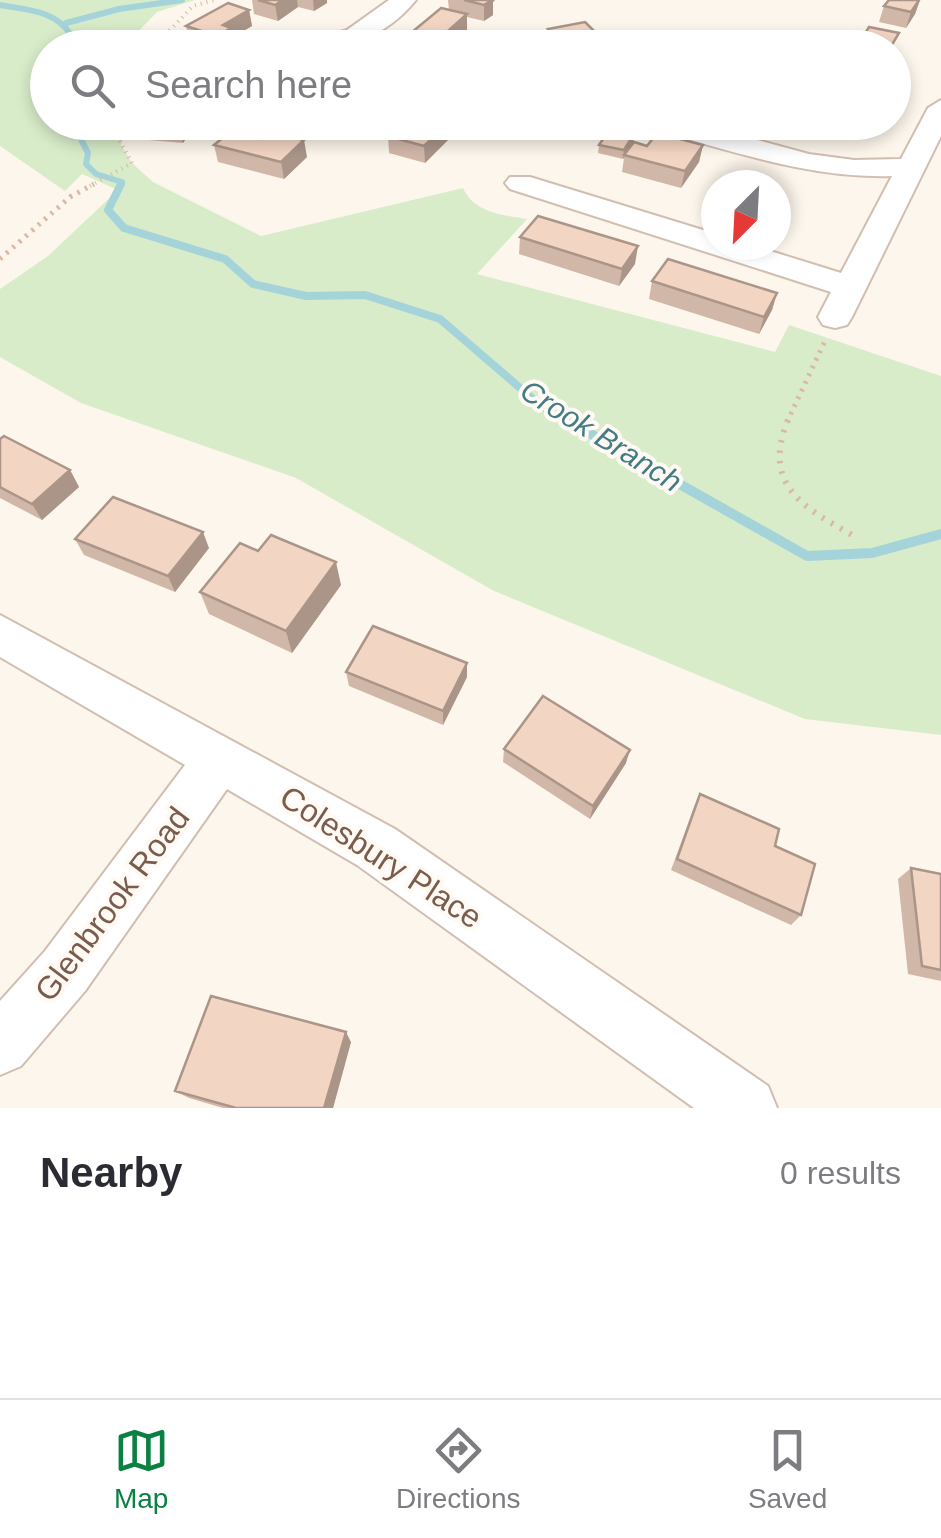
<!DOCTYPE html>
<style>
:root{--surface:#fff;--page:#f2f2f3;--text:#2b2b33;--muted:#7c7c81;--line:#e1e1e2;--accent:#0b8043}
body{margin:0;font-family:Helvetica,sans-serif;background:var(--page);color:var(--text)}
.compass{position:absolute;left:701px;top:170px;width:90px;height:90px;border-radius:50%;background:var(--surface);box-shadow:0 5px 15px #0003;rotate:204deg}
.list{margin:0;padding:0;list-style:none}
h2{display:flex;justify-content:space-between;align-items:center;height:130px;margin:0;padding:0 40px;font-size:42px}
h2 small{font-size:32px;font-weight:400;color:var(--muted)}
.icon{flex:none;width:55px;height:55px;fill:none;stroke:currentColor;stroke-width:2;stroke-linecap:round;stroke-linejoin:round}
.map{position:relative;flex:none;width:941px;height:1108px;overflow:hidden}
.search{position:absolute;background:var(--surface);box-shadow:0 5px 15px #0003;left:30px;right:30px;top:30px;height:110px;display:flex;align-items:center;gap:25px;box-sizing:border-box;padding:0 35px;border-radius:55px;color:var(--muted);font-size:38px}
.sheet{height:290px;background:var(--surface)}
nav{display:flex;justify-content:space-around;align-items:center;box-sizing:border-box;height:140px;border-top:2px solid var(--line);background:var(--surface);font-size:28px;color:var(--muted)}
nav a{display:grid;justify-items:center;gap:5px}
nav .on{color:var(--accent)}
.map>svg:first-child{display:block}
.green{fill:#d8ecc9}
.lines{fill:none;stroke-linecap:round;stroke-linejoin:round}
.stream-far2{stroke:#a5d3da;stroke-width:6}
.stream-far1{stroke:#a5d3da;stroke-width:8}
.stream{stroke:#a5d3da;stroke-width:10}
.minor-casing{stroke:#d1beb0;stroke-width:4}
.path-far2{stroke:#d9b8a5;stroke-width:4;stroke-dasharray:1 5;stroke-linecap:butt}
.path-far1{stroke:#d9b8a5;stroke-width:5;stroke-dasharray:2.5 6;stroke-linecap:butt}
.path{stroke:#d9b8a5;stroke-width:6;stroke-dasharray:2.5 8;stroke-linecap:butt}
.minor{fill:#fff;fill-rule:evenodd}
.wall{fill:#d1b7a8}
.shaded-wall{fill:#aa9588}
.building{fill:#f3d5c3;stroke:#aa9588;stroke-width:2.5}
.labels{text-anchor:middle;stroke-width:8;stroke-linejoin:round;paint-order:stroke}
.water-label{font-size:30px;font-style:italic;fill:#437c86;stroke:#fffaf3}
.near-street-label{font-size:32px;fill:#7a5c4d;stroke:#fffaf3}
</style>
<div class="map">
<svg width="941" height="1108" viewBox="0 0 941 1108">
<rect width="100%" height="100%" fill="#fdf6ec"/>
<path class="green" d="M0,0H195L157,12L123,47L48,48V122L128,123L121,145L132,163L153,182L261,236L463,188C474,213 503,215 527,219L477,274L775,352L789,325L941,376V735L805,719L494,591L296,478L81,403L0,357V289L48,256L118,190L82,174L65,191L0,146Z"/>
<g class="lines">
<path class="stream-far2" d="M0,5C27,10 55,10 71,35L64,48
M66,23L119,9L182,0
M72,122L88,153L86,164L96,174L122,182L120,186"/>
<path class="stream-far1" d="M121,184L108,210L124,228L225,259L253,284L306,296L365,295L440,319L541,406L570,422"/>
<path class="stream" d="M566,420L807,556L872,553L941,534"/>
<g class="minor-casing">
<path id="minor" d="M389,0H416C384,39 347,48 300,48L303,43L347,30Z
M941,100V136L852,317L847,325L835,328L823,325L818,317L831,292L510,189L505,183L510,177H530L716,234V245H751L841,273L892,176C808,179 727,149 647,128L644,122H691L809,154L854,160L901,159L928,108Z
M0,615L395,829L768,1086L777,1108H694L357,865L227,789L85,991L21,1066L0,1075V1001L45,951L185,765L0,657Z"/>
</g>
<path class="path-far2" d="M153,48L193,6L214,0
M90,186L132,163L114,131L116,122"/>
<path class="path-far1" d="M0,259L70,197L94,184
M787,422L825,341"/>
<path class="path" d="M788,420C761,485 804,508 854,536"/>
<use href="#minor" class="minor"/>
</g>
<path class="wall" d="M252,0H327V3L314,11L298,7L278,21L254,14Z
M448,0H495L493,2V15L484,21L467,17V30L447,48H379L412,47L411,33L449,10Z
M920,0L915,14L906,28L879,22L884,6Z
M249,10L252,26L233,37L235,44L228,48H200L202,47L190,43L186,26Z
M548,29L611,48H536V42L547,40Z
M133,122H197L183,143L137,139Z
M294,122H345L334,139L295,134Z
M402,122H466L425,163L389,153L388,136Z
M757,122H810L803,134Z
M634,134L633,143L647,146L703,145L699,162L681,188L622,172L624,158L623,159L598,153L599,145Z
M214,145L307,157L284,179L218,162Z
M520,237L635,264L619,286L519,254Z
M652,281L777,293L772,310L759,334L649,299Z
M0,439L70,470L79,487L42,520L0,498Z
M75,539L209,548L175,592L84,555Z
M341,585L292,653L209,614L200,592Z
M467,663V677L443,725L349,686L346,672Z
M504,749L626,763L590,819L503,762Z
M700,794L801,915L791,925L671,870L694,807Z
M911,868L941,874V981L908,974L898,879Z
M351,1042L333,1108H223L189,1098L175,1091Z"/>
<path class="shaded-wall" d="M283,0H297L298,7L278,21L275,5Z
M313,0H327V3L314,11Z
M480,0H495L493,2V15L484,21V5Z
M920,0L915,14L906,28L911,12Z
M249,10L252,26L233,37L235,44L228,48H219L217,36L223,25Z
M467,14V30L447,48H438V40Z
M181,122H197L183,143L179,126Z
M332,122H345L334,139Z
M449,122H466L425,163L424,146Z
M634,134L633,143L623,159L624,150Z
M304,140L307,157L284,179L281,162Z
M703,145L699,162L681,188L685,171Z
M638,246L635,264L619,286L622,269Z
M777,293L772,310L759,334L764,317Z
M70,470L79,487L42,520L32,504Z
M203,532L209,548L175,592L168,576Z
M336,562L341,585L292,653L286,631Z
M467,663V677L443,725V711Z
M630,750L626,763L590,819L593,806Z
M346,1032L351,1042L333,1108H324Z"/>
<path class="building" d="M258,0H283L275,5Z
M464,0H492L484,5Z
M889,0H919L911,12L884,6Z
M228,3L249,10L223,25L231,28L217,36L186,26Z
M441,8L467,14L438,40L411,33Z
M585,22L611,48H541L536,42L557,38L548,29Z
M869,27L899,33L890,48H856Z
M387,41L413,47L379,48Z
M140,122H181L179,126Z
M402,122H449L424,146L388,136Z
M610,129L634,134L624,150L599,145Z
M267,131L304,140L281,162L214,145L230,132L258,139Z
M657,133L703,145L685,171L624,155L634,142L647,146Z
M538,216L638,246L622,269L520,237Z
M668,259L777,293L764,317L652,281Z
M4,436L70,470L32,504L0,487V439Z
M113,497L203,532L168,576L75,539Z
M271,535L336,562L286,631L200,592L240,543L258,551Z
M373,626L467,663L443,711L346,672Z
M543,696L630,750L593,806L504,749Z
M700,794L779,829L775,846L815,864L801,915L677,859Z
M911,868L941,874V970L922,966Z
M211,996L346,1032L324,1108H236L175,1091Z"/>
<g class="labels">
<g class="water-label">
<text transform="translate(601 436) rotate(32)" y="10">Crook Branch</text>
</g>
<g class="near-street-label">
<text transform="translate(381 857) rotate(33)" y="11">Colesbury Place</text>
<text transform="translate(112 904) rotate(-53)" y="11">Glenbrook Road</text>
</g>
</g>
</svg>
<svg class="compass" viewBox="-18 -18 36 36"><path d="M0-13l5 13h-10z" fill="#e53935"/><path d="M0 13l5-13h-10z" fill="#7c7c81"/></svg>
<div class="search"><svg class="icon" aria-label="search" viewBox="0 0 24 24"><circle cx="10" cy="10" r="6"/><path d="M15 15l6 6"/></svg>Search here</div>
</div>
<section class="sheet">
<h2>Nearby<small>0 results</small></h2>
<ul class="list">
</ul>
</section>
<nav>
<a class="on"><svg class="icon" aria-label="map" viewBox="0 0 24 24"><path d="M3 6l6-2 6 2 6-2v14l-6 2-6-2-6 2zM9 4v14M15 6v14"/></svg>Map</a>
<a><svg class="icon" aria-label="directions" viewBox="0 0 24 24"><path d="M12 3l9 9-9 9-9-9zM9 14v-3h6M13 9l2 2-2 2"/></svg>Directions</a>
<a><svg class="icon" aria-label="saved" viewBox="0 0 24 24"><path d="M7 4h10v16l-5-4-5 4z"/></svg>Saved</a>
</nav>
